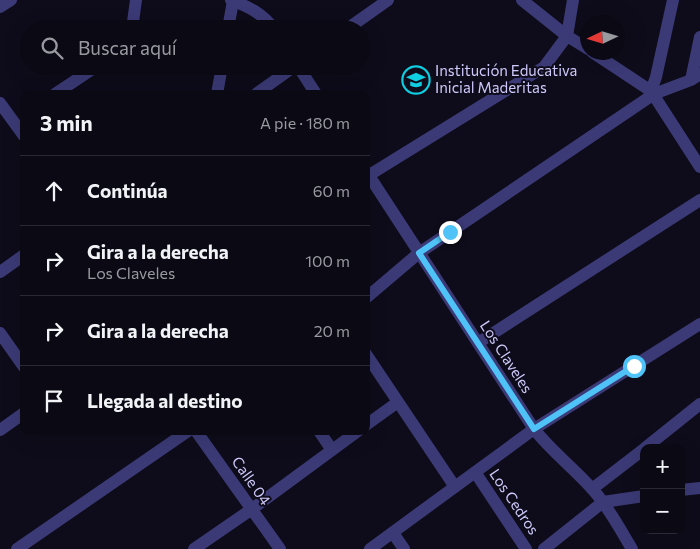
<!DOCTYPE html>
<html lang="es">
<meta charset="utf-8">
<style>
:root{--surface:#0a0914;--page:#13121d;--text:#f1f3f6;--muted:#999aa0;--line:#2a2a34}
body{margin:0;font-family:Commissioner,sans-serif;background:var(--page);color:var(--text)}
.controls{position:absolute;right:15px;bottom:15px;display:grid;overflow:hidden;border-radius:10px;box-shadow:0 5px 20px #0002}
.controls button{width:45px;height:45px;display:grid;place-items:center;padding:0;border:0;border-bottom:1px solid var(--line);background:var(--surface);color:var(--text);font:25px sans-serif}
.compass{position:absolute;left:580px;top:15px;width:45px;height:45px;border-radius:50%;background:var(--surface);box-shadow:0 5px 20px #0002;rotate:266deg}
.stop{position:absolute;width:15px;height:15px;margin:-11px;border:4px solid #4fc3f7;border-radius:50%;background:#fff}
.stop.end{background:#4fc3f7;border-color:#fff;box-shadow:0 1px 5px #0008}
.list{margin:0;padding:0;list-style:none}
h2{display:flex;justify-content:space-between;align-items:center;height:65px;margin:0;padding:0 20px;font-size:21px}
h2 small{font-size:16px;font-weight:400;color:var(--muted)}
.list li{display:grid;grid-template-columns:32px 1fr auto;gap:15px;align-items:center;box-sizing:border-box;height:70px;padding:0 20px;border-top:1px solid var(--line)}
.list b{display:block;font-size:19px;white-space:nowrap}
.list p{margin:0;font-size:16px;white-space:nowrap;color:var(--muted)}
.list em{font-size:16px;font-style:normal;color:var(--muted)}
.icon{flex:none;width:28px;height:28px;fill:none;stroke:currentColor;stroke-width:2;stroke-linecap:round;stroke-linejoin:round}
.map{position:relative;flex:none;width:700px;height:549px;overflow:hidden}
.search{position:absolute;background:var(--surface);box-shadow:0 5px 20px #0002;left:20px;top:20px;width:350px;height:55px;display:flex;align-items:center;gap:12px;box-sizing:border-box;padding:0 18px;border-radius:28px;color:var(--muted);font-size:19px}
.panel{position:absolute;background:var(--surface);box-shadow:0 5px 20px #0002;left:20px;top:90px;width:350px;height:345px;border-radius:10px}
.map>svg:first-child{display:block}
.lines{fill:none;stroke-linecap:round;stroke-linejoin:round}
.minor{stroke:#3b3a76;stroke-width:12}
.route{stroke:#4fc3f7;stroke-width:6}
.labels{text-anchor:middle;stroke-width:4;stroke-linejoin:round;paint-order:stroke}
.poi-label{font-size:15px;fill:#cec9fb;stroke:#0e0c1a;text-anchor:start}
.street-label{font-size:15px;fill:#cec9fb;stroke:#0e0c1a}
</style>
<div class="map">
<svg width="700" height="549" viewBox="0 0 700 549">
<rect width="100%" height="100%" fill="#0e0c1a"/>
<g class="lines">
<path class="minor" d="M231,0C249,7 262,13 274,29
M522,0L567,36L588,49
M0,7L11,0
M132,29L136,0
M228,29L233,1
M347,29L388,0
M592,52L651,91L700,167
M298,66L316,94
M691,80L700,37
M651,91L656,77L673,0
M55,94L97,66
M217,94L222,66
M256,94L295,66
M0,103L24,136
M366,171L534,429C552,452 575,469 594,491C609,508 620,529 632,549
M366,177L544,67L567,36L573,0
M0,272L24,255
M366,298L419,253L654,94L691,80L700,74
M0,333L24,367
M478,343L700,200
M366,354L455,487
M366,425L398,402
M0,430L24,413
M196,431L280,549
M319,431L332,450
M645,448L700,404
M475,472L526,549
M592,489L644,449
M681,490L700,488
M393,533L404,549
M17,549L188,431
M194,549L252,509L358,431
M370,549L534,429L700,324
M544,549L603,502L644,496"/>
</g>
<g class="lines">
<path class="route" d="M450,232L419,253L534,429L634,366"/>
</g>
<defs>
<g id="school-ring" transform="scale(1.4375)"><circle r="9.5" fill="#0e0c1a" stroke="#0fcee1" stroke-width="1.5"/><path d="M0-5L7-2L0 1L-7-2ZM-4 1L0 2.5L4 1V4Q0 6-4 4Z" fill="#0fcee1"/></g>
</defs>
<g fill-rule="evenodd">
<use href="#school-ring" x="416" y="80"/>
</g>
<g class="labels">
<g class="poi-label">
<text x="435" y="76">Institución Educativa<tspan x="435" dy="17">Inicial Maderitas</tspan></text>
</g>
<g class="street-label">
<text transform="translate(506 357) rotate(57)" y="5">Los Claveles</text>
<text transform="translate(251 481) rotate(55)" y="5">Calle 04</text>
<text transform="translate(514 502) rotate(56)" y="5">Los Cedros</text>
</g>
</g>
</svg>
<div class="controls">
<button>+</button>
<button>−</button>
</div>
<svg class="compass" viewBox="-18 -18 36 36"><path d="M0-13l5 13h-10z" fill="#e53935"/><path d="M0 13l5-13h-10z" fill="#999aa0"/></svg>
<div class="stop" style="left:634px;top:366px"></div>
<div class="stop end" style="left:450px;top:232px"></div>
<div class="search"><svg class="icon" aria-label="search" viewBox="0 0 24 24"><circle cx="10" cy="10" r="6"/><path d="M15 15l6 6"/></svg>Buscar aquí</div>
<section class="panel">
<h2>3 min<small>A pie · 180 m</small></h2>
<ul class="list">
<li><svg class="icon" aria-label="ahead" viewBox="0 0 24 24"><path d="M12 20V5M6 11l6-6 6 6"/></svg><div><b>Continúa</b></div><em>60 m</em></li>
<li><svg class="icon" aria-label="right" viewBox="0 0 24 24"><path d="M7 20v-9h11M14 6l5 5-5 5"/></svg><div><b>Gira a la derecha</b><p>Los Claveles</p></div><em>100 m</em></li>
<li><svg class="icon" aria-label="right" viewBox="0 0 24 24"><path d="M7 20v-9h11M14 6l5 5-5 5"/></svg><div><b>Gira a la derecha</b></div><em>20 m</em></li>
<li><svg class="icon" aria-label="arrive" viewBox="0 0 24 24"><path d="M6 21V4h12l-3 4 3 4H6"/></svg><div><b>Llegada al destino</b></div></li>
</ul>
</section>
</div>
